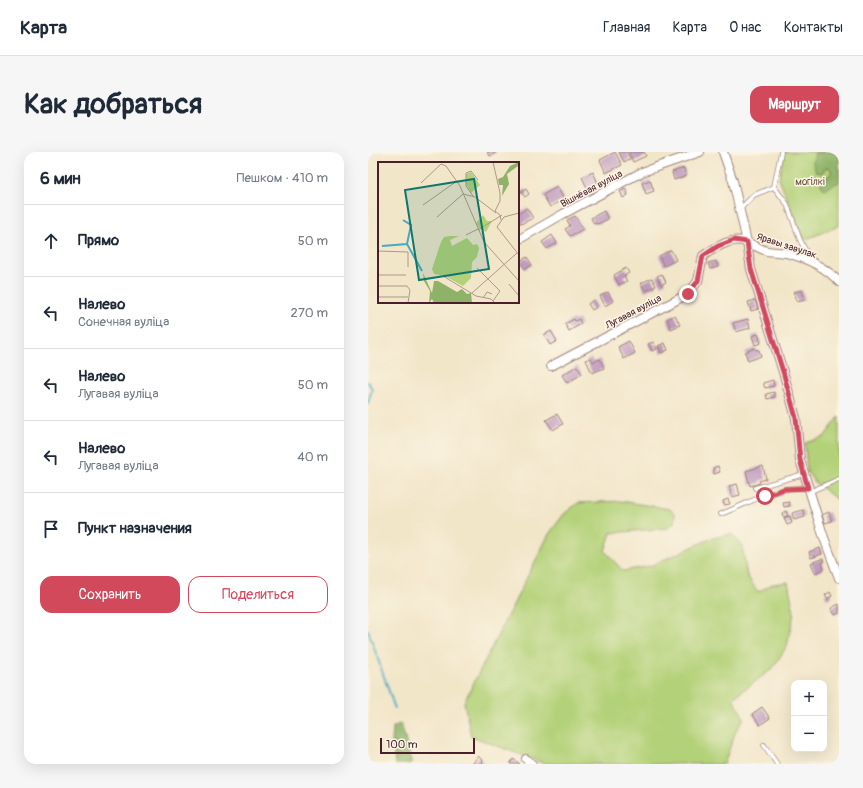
<!DOCTYPE html>
<html lang="ru">
<meta charset="utf-8">
<style>
:root{--surface:#fff;--page:#f6f6f7;--text:#1f2937;--muted:#747a83;--line:#e0e1e3;--accent:#d1495b}
body{margin:0;font-family:Pangolin,sans-serif;background:var(--page);color:var(--text)}
.controls{position:absolute;right:12px;bottom:12px;display:grid;overflow:hidden;border-radius:8px;box-shadow:0 4px 16px #0002}
.controls button{width:36px;height:36px;display:grid;place-items:center;padding:0;border:0;border-bottom:1px solid var(--line);background:var(--surface);color:var(--text);font:20px sans-serif}
.scale{position:absolute;left:12px;bottom:10px;width:95px;box-sizing:border-box;padding-left:4px;border:2px solid #4a1f2b;border-top:0;font-size:11px;line-height:14px;white-space:nowrap;color:#4a1f2b;-webkit-text-stroke:3px #fcf5e5;paint-order:stroke}
.stop{position:absolute;width:12px;height:12px;margin:-9px;border:3px solid #d1495b;border-radius:50%;background:#fff}
.stop.end{background:#d1495b;border-color:#fff;box-shadow:0 1px 4px #0008}
.list{margin:0;padding:0;list-style:none}
h2{display:flex;justify-content:space-between;align-items:center;height:52px;margin:0;padding:0 16px;font-size:17px}
h2 small{font-size:13px;font-weight:400;color:var(--muted)}
.list li{display:grid;grid-template-columns:26px 1fr auto;gap:12px;align-items:center;box-sizing:border-box;height:72px;padding:0 16px;border-top:1px solid var(--line)}
.list b{display:block;font-size:15px;white-space:nowrap}
.list p{margin:0;font-size:13px;white-space:nowrap;color:var(--muted)}
.list em{font-size:13px;font-style:normal;color:var(--muted)}
.actions{display:flex;gap:8px;padding:12px 16px}
.actions a{flex:1;padding:9px 0;border:1px solid var(--accent);border-radius:12px;text-align:center;font-size:14px;color:var(--accent)}
.actions .main{background:var(--accent);color:#fff}
.icon{flex:none;width:22px;height:22px;fill:none;stroke:currentColor;stroke-width:2;stroke-linecap:round;stroke-linejoin:round}
.map{position:relative;flex:none;width:471px;height:612px;overflow:hidden;border-radius:12px}
header{display:flex;align-items:center;gap:24px;box-sizing:border-box;height:56px;padding:0 20px;background:var(--surface);border-bottom:1px solid var(--line)}
header strong{font-size:19px}
nav{display:flex;gap:22px;margin-inline-start:auto;font-size:14px}
.intro{display:flex;align-items:center;justify-content:space-between;box-sizing:border-box;height:96px;padding:0 24px}
h1{margin:0;font-size:28px}
.button{padding:10px 18px;border-radius:12px;background:var(--accent);color:#fff;font-size:14px;font-weight:700}
main{display:flex;gap:24px;padding:0 24px}
aside{flex:1;background:var(--surface);border-radius:12px;box-shadow:0 4px 16px #0002}
.map>svg:first-child{display:block}
.green{fill:#b3d178;stroke:#7e7852}
.forest{fill:#8eb368;stroke:#6c694a}
.lines{fill:none;stroke-linecap:round;stroke-linejoin:round}
.stream{stroke:#46a9c5;stroke-width:2}
.building{fill:#be99bd}
.service-casing{stroke:#9e827a;stroke-width:5.5}
.minor-casing{stroke:#9e827a;stroke-width:10}
.service{stroke:#fff;stroke-width:4}
.minor{stroke:#fff;stroke-width:8}
.route{stroke:#d1495b;stroke-width:5}
.labels{text-anchor:middle;stroke-width:3;stroke-linejoin:round;paint-order:stroke}
.park-label{font-size:10px;fill:#6a5442;stroke:#fcf5e5}
.street-label{font-size:10px;fill:#4a1f2b;stroke:#fcf5e5}
.inset-river{fill:none;stroke:#46a9c5;stroke-width:2}
.inset-road{fill:none;stroke:#af968a;stroke-width:1}
.view{fill:#0f766e;fill-opacity:0.15;stroke:#0f766e;stroke-width:2}
.inset-edge{fill:none;stroke:#4a1f2b;stroke-width:2}
</style>
<header>
<strong>Карта</strong>
<nav><a>Главная</a><a>Карта</a><a>О нас</a><a>Контакты</a></nav>
</header>
<div class="intro"><h1>Как добраться</h1><a class="button">Маршрут</a></div>
<main>
<aside>
<h2>6 мин<small>Пешком · 410 m</small></h2>
<ul class="list">
<li><svg class="icon" aria-label="ahead" viewBox="0 0 24 24"><path d="M12 20V5M6 11l6-6 6 6"/></svg><div><b>Прямо</b></div><em>50 m</em></li>
<li><svg class="icon" aria-label="left" viewBox="0 0 24 24"><path d="M17 20v-9H6M10 6l-5 5 5 5"/></svg><div><b>Налево</b><p>Сонечная вуліца</p></div><em>270 m</em></li>
<li><svg class="icon" aria-label="left" viewBox="0 0 24 24"><path d="M17 20v-9H6M10 6l-5 5 5 5"/></svg><div><b>Налево</b><p>Лугавая вуліца</p></div><em>50 m</em></li>
<li><svg class="icon" aria-label="left" viewBox="0 0 24 24"><path d="M17 20v-9H6M10 6l-5 5 5 5"/></svg><div><b>Налево</b><p>Лугавая вуліца</p></div><em>40 m</em></li>
<li><svg class="icon" aria-label="arrive" viewBox="0 0 24 24"><path d="M6 21V4h12l-3 4 3 4H6"/></svg><div><b>Пункт назначения</b></div></li>
</ul>
<div class="actions"><a class="main">Сохранить</a><a>Поделиться</a></div>
</aside>
<div class="map">
<svg width="471" height="612" viewBox="0 0 471 612">
<rect width="100%" height="100%" fill="#fcf5e5"/>
<filter id="ink" filterUnits="userSpaceOnUse"><feTurbulence type="fractalNoise" baseFrequency=".025" numOctaves="2"/><feDisplacementMap in="SourceGraphic" scale="8" xChannelSelector="R" yChannelSelector="G"/><feConvolveMatrix kernelMatrix="1 2 1 2 8 2 1 2 1" color-interpolation-filters="sRGB"/></filter>
<filter id="wash" filterUnits="userSpaceOnUse"><feTurbulence type="fractalNoise" baseFrequency=".012" numOctaves="4" result="noise"/><feDisplacementMap in="SourceGraphic" scale="16" xChannelSelector="R" yChannelSelector="G"/><feGaussianBlur stdDeviation="0.9" result="paint"/><feColorMatrix in="noise" values="0 0 0 0 0 0 0 0 0 0 0 0 0 0 0 0 0 1.4 0 .05"/><feComposite in="paint" operator="in"/></filter>
<g filter="url(#wash)">
<rect width="100%" height="100%" fill="#f2e6c9"/>
<path class="green" d="M416,0H471V74L436,88L411,27Z
M471,265V349L447,331L439,320L437,291L456,285Z
M253,349L302,357L307,362L306,371L300,376L243,381L237,399L255,419L282,414L344,386L364,382L374,393L379,424L390,440L404,432L420,430L426,461L419,494L404,517L365,546L376,566L367,581L356,612H177L103,584L96,550L181,382L196,362L210,351Z"/>
<path class="forest" d="M469,0L471,2V30L456,37L453,33L454,28L463,22V17L459,15L454,21L448,20L445,11L447,1Z
M33,571L44,612H27L24,589L25,575Z"/>
<g class="lines">
<path class="stream" d="M0,230L4,237L0,251
M0,478L27,557"/>
</g>
<g id="blocks">
<path class="building" d="M119,0H129L122,4Z
M247,0L254,13L238,21L232,8Z
M251,0H259L262,7L256,10Z
M261,0H276L278,4L265,10Z
M316,16L318,24L306,28L304,20Z
M225,20L230,31L219,36L214,25Z
M282,28L286,39L278,42L274,31Z
M189,35L196,47L182,55L175,43Z
M158,37L161,42L157,45L153,40Z
M258,37L260,43L255,46L252,39Z
M159,56L165,66L153,72L150,67V62Z
M236,59L240,67L230,72L229,71L226,72L223,66Z
M207,64L215,77L202,84L197,77L202,74L199,68Z
M184,83L189,91L179,97L174,90Z
M303,98L308,108L296,114L291,104Z
M159,105L164,113L157,117L152,109Z
M348,109L350,115L342,117L340,111Z
M258,116L261,121L256,124L259,129L251,133L246,123Z
M294,122L298,130L293,133L289,124Z
M284,126L288,134L277,139L273,131Z
M434,138L437,148L429,150L426,140Z
M240,140L245,149L237,154L232,144Z
M225,148L229,155L224,158L220,152Z
M387,148L390,157L383,159L380,150Z
M307,163L312,173L303,177L299,167Z
M206,167L207,169L211,167L213,172L201,179L197,172Z
M380,167L382,176L368,180L365,171Z
M183,179L189,189L182,193L176,183Z
M390,182L393,191L387,193L384,184Z
M261,189L267,201L256,207L250,195Z
M285,190L289,197L284,199L280,192Z
M297,191L300,198L293,201L290,194Z
M387,196L388,198H391L393,204L380,209L377,200Z
M223,206L225,210L232,207L236,216L224,221L218,208Z
M209,214L214,222L199,231L194,223Z
M405,228L406,234L397,236L395,231Z
M406,240L407,245L399,247L398,242Z
M189,262L195,272L185,278L178,268Z
M350,314L352,320L346,322L345,316Z
M395,314L398,327L391,329L392,331L382,334L378,319Z
M369,332L372,343L364,345L361,334Z
M360,347L362,352L356,353L355,349Z
M421,350L422,354L416,355L415,351Z
M435,358L437,365L426,368L424,361Z
M418,359L420,364L415,365L414,361Z
M461,360L464,369L457,371L454,363Z
M422,364L424,371L419,373L416,366Z
M452,396L454,402L443,406L441,400Z
M453,407H455L456,410L454,411L456,417L447,421L443,411Z
M462,440L464,444L459,447L457,443Z
M471,452V461L467,463L463,456Z
M394,555L402,566L392,573L384,562Z
M110,604L115,609L113,612H106L105,611Z
M145,607L152,612H142Z"/>
</g>
</g>
<g filter="url(#ink)">
<use href="#blocks" fill-opacity="0" stroke="#9e827a" stroke-width="1"/>
<g class="lines">
<g class="service-casing">
<path id="service" d="M413,0L406,35L419,52L432,88L443,109
M372,57L386,43L406,35
M387,336L436,322
M441,340L471,327
M353,362C374,354 393,343 415,338C422,335 432,336 440,336
M396,593L409,612"/>
</g>
<g class="minor-casing">
<path id="minor" d="M355,0L365,29L379,90L383,117L416,223L428,266L432,308L455,383L471,426
M150,88L195,62L274,20L332,0
M183,214L320,142L330,129L335,104C344,98 353,91 365,89C377,86 388,96 399,99C405,100 412,100 418,101C437,106 458,115 471,130
M158,607L164,612"/>
</g>
<use href="#service" class="service"/>
<use href="#minor" class="minor"/>
</g>
</g>
<g class="lines" filter="url(#ink)">
<path class="route" d="M320,142L330,129L335,104L350,94L366,88L379,90L383,117L416,223L428,266L432,308L440,336L416,337L397,344"/>
</g>
<g class="labels">
<g class="park-label">
<text x="442" y="33">могілкі</text>
</g>
<g class="street-label">
<text transform="translate(223 36) rotate(-28)" y="4">Вішнёвая вуліца</text>
<text transform="translate(419 93) rotate(18)" y="4">Яравы завулак</text>
<text transform="translate(265 159) rotate(-28)" y="4">Лугавая вуліца</text>
</g>
</g>
<g transform="translate(10 10)">
<rect width="141" height="141" fill="#f2e6c9"/>
<path d="M93,10L102,23L93,31L88,22V12ZM105,53L109,59H114L108,70L101,66L98,61ZM72,74H81L72,78L74,84L89,76L95,83L99,82L101,86L99,95L94,100L93,116L85,124L67,114L56,112L54,107L63,80L66,75Z" fill="#b3d178"/>
<path d="M141,0L140,4L129,12L131,22L124,34L125,23H121L120,17L125,15L132,4ZM45,111L54,131L56,119H60L79,130L84,127L89,132L93,131L94,141H56L54,137L51,141L52,129L46,119Z" fill="#8eb368"/>
<path class="inset-river" d="M29,82L44,109M4,84L29,82L33,63L25,58"/>
<path class="inset-road" d="M115,0L122,31V39L117,49L122,53L123,58M43,21L63,2L68,4L82,24L106,80L141,119M85,32L97,35L118,51M95,34L88,24V11L93,9L100,18M45,43L79,19M141,51L126,55L119,65L141,93M59,55L85,32M100,68L124,53M88,73L100,67M0,89L30,90V105M99,106L122,129L115,139M0,113H28M65,114L98,134L113,137L117,141M131,122L141,134M0,124H29L32,128L30,141M94,131L139,91M0,135H30M105,136L109,130L114,132"/>
<path class="view" d="M96,17L111,107L41,118L27,28Z"/>
<rect width="141" height="141" class="inset-edge"/>
</g>
</svg>
<div class="controls">
<button>+</button>
<button>−</button>
</div>
<div class="scale">100 m</div>
<div class="stop" style="left:397px;top:344px"></div>
<div class="stop end" style="left:320px;top:142px"></div>
</div>
</main>
